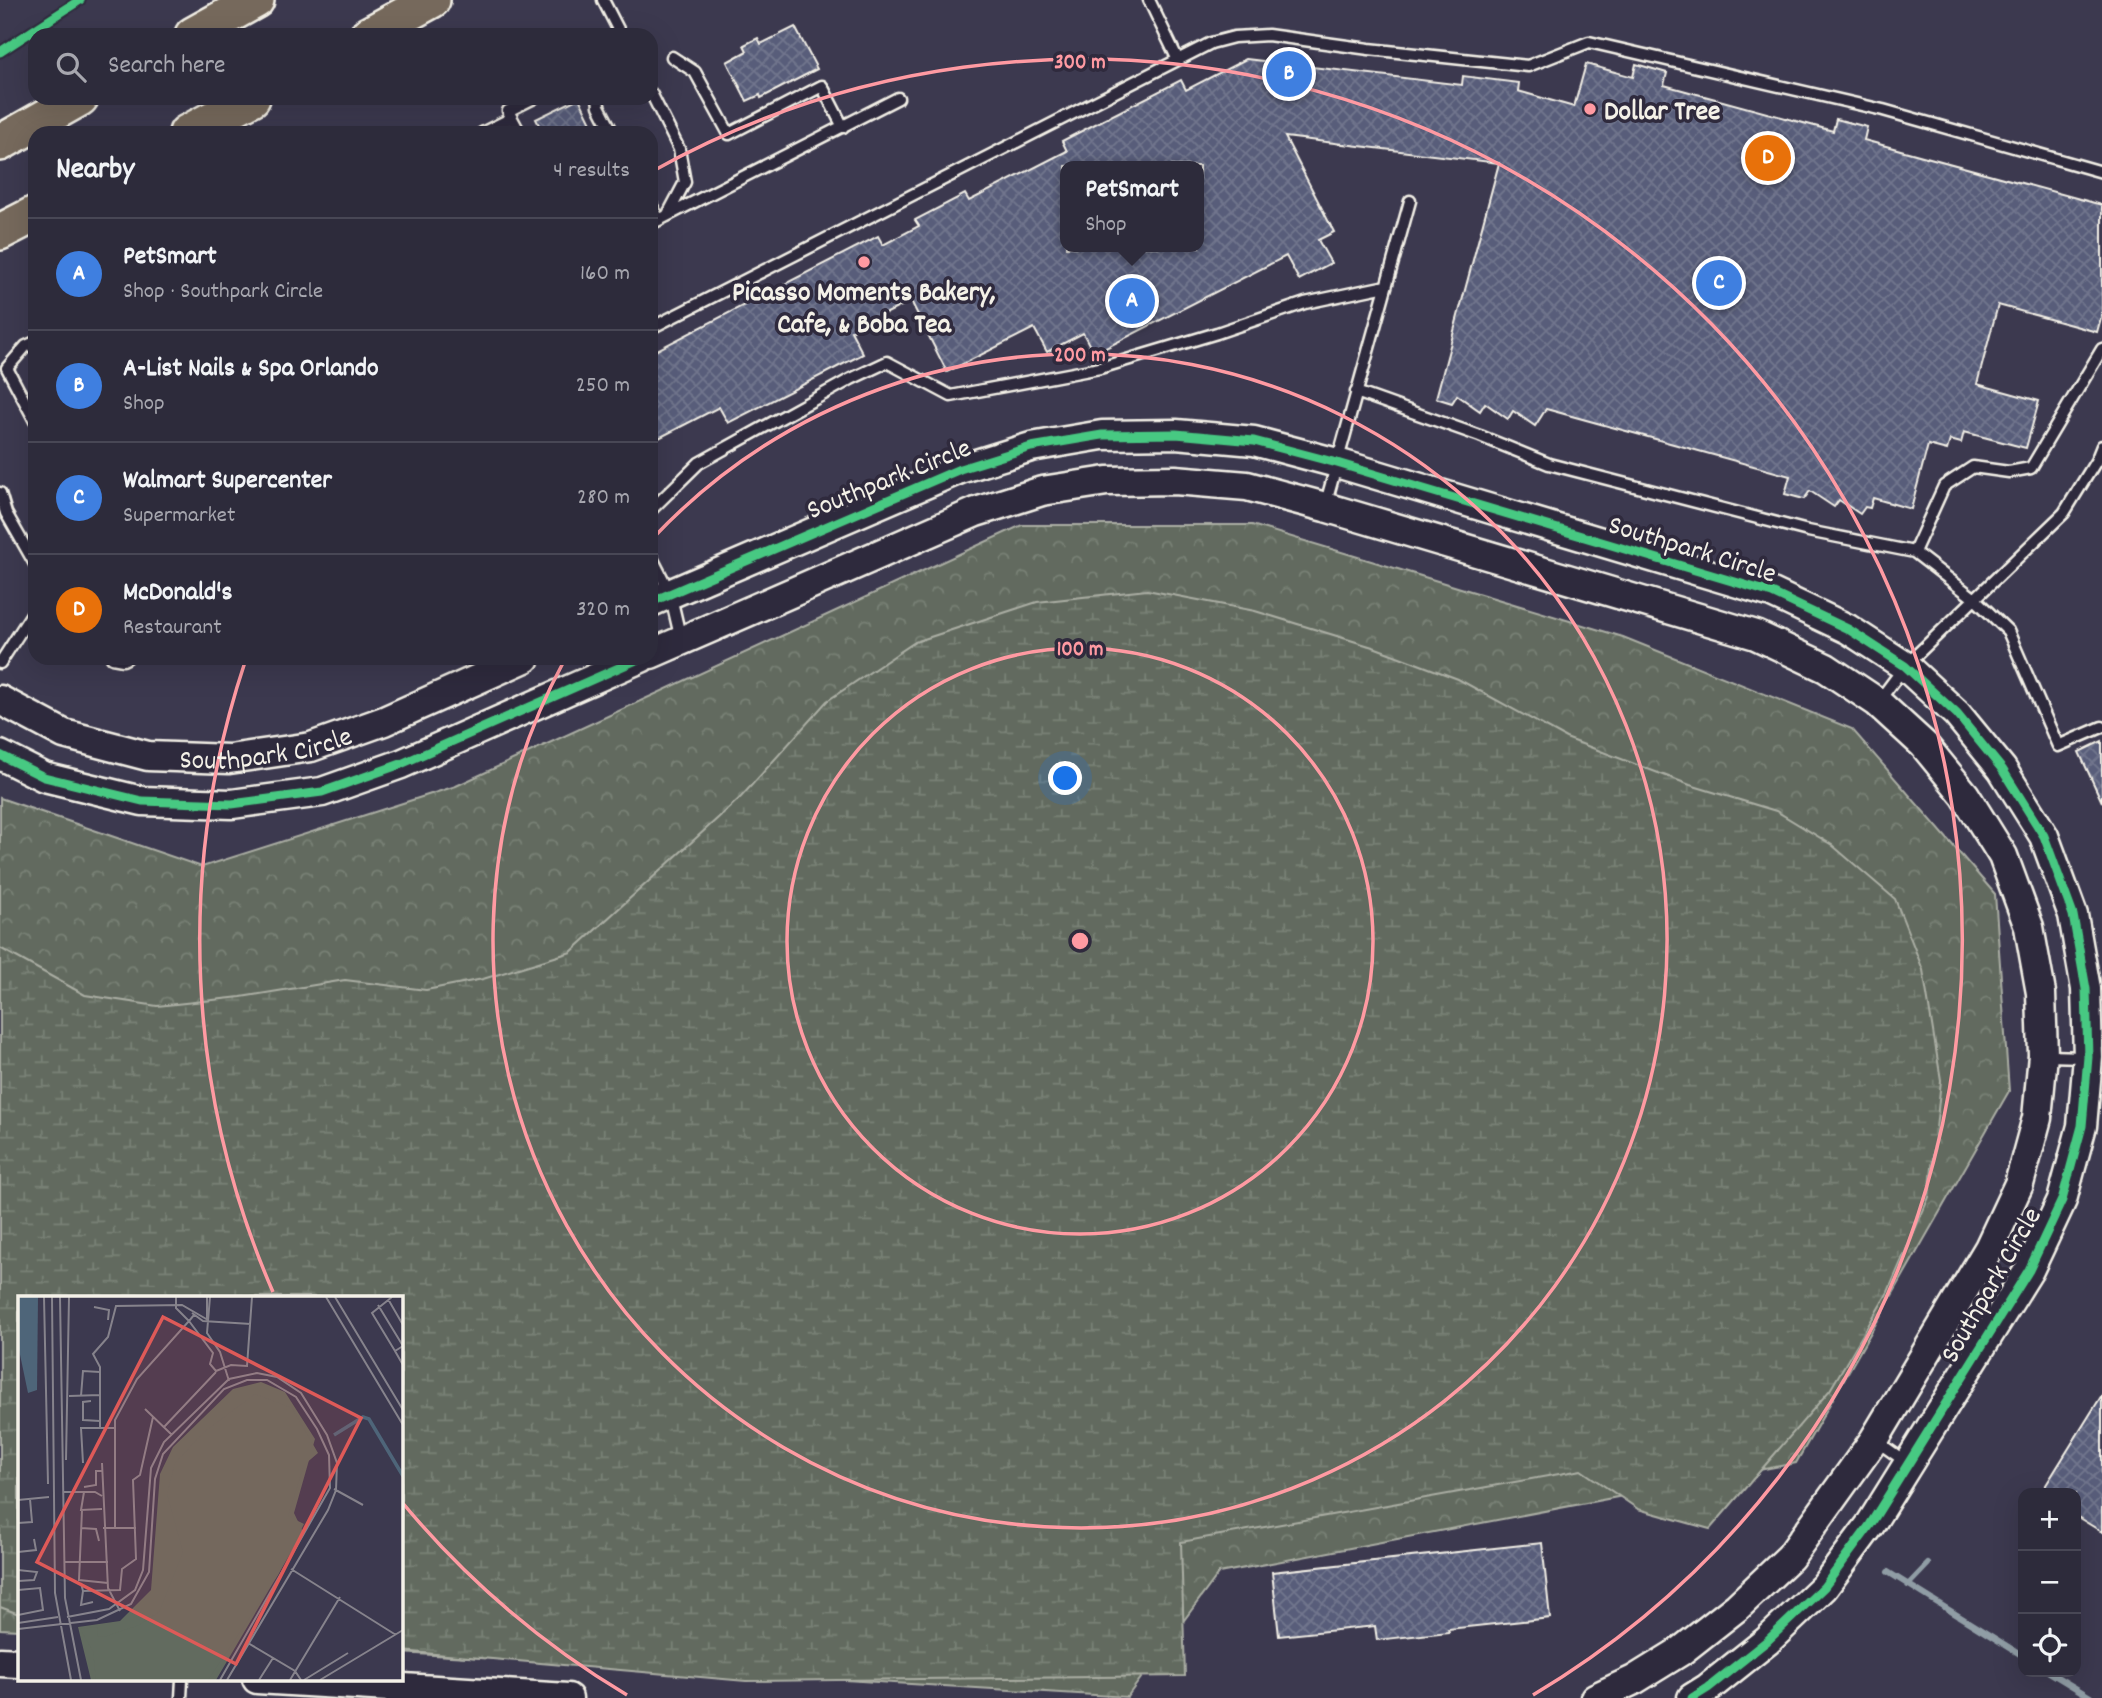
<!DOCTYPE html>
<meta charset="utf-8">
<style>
:root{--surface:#2d2b3b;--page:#353342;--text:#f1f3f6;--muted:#a7a7af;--line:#484755;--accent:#ff9aa2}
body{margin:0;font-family:Dekko,sans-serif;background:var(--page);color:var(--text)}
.controls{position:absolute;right:21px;bottom:21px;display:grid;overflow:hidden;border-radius:14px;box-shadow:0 7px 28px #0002}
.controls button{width:63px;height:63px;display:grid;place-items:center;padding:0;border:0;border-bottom:2px solid var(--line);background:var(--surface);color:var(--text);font:35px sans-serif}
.you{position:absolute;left:1066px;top:779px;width:24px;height:24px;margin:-18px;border:5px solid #fff;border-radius:50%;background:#1a73e8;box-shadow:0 0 0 10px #1a73e833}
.badge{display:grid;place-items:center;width:46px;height:46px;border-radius:50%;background:var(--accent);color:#fff;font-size:23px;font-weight:700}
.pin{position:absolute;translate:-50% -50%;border:4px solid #fff;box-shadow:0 2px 7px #0006}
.popup{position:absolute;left:1060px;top:161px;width:144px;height:91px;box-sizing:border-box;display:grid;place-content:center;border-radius:14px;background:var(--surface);filter:drop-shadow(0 2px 5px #0005);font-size:23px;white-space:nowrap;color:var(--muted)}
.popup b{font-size:26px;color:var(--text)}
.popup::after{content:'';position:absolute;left:50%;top:100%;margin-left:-14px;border:14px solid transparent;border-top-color:var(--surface)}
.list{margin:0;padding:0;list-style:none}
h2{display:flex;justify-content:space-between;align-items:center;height:91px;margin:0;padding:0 28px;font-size:30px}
h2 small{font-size:23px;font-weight:400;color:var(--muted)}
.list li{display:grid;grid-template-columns:46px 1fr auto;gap:21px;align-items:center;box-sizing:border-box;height:112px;padding:0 28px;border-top:2px solid var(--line)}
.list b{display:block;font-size:26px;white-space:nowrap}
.list p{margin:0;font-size:23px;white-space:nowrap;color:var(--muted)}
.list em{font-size:23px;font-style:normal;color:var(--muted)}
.icon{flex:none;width:38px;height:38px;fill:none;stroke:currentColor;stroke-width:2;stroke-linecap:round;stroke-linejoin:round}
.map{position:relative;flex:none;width:2102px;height:1698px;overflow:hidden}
.search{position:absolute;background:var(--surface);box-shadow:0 7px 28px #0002;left:28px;top:28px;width:630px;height:77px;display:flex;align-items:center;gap:18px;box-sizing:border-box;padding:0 24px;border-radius:21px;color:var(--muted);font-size:26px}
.panel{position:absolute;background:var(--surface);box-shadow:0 7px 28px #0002;left:28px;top:126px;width:630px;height:539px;border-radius:21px}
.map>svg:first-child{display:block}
.forest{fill:url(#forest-crowns);stroke:#abaea4;stroke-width:2}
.wetland{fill:url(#wetland-marsh);stroke:#abaea4;stroke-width:2}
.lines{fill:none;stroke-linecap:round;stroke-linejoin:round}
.stream{stroke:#909da5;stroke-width:6}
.building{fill:url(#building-cross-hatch);stroke:#f4f1e8;stroke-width:2;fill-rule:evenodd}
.lane-casing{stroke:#f4f1e8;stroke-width:15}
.secondary-casing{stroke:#f4f1e8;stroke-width:33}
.highway-casing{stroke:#f4f1e8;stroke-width:40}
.lane{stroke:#2f2a3d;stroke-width:10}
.secondary{stroke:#2f2a3d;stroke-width:28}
.highway{stroke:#76695c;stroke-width:35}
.cycleway-casing{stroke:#2f2a3d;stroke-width:13}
.cycleway{stroke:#46c982;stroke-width:9}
.ring{fill:none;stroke:#ff9aa2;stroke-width:3.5}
.poi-dot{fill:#ff9aa2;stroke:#2f2a3d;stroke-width:2.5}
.labels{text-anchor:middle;stroke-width:7;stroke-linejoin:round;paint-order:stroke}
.poi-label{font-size:28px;font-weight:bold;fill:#f4f1e8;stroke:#2f2a3d;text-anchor:start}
.street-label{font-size:28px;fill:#f4f1e8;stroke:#2f2a3d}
.inset-river{fill:none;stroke:#4e6579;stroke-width:3.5}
.inset-road{fill:none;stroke:#86838c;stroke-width:2}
.view{fill:#de5a58;fill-opacity:0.15;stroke:#de5a58;stroke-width:3.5}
.inset-edge{fill:none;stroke:#f4f1e8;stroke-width:3.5}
.centre{fill:#ff9aa2;stroke:#2f2a3d;stroke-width:3.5}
.ring-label{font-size:21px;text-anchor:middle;font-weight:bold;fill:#ff9aa2;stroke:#2f2a3d;stroke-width:7;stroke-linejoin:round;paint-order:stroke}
</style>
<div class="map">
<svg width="2102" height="1698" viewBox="0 0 2102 1698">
<defs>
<pattern id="forest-crowns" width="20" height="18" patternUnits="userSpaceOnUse" patternTransform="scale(1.75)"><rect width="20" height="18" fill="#626b5f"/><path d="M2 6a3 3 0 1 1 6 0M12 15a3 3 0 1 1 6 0" fill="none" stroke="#798176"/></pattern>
<pattern id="wetland-marsh" width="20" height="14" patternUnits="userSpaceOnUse" patternTransform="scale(1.75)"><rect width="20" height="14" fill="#626b5f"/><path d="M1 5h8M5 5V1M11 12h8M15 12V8" fill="none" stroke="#798176"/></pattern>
<pattern id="building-cross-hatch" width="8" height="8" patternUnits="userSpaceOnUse" patternTransform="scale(1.75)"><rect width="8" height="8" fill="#595d7a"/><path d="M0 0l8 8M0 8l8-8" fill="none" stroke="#71758d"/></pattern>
</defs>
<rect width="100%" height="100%" fill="#3c394f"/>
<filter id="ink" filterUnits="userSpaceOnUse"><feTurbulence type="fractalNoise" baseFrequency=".0143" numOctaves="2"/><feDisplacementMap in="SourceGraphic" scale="14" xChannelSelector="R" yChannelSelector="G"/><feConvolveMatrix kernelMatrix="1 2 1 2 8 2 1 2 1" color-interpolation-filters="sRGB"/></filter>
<g filter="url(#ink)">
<path class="forest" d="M1022,525H1252L1623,637L1852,729L1995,894L2009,1091L1796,1463L1219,1573L1127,1697L401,1653V1297H19V1630L0,1629V798L202,867L456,786Z"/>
<path class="wetland" d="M1147,590L1255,611L1376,648L1458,679L1566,738L1690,785L1776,811L1832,845L1895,899L1923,970L1941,1080L1929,1197L1888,1292L1830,1390L1710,1529L1638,1509L1581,1470L1181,1542L1185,1676L746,1681L401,1651V1297H19V1614L0,1607V948L85,995L157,1006L241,997L345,980L426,990L483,979L571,952L741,797L827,701L915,642L1037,602Z"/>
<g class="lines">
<path class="stream" d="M1888,1572L2023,1656
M1908,1585L1928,1564
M2049,1672L2092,1698"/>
</g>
<path class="building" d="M795,27L817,69L761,98L760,95L747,101L727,62L747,51L744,45L758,38L761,44Z
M1246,59L1462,85L1463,76L1519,83L1518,91L1574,107L1586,64L1633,77L1636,64L1667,73L1664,85L1833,131L1836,119L1867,127L1864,140L2102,205V314L2097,332L1998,305L1977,384L2039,401L2026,448L1964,432L1961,443L1950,440L1947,450L1928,445L1911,509L1873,498L1870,508L1865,507L1860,514L1839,500L1834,507L1810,491L1804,499L1785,494L1790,476L1546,409L1535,426L1513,411L1508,419L1485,403L1480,411L1457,395L1452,403L1436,398L1499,163L1285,137L1334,232L1318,240L1331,263L1299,280L1286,256L1094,354L1083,333L1047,352L1034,328L947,372L911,301L851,331L863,354L728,423L719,407L651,442V353L878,236L883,245L919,226L915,220L965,194L969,201L1067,151L1062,141L1181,80L1186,90ZM1066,166H1199V247H1066Z
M579,98L596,133H543L536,119Z
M2102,741V802L2079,752Z
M2102,1395V1532L2076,1516V1493H2041Z
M1542,1543L1550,1618L1448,1629L1449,1632L1377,1640L1375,1626L1279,1636L1272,1572Z"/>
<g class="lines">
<g class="lane-casing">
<path id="lane" d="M603,0L621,35
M1149,0L1178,60
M672,57L695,72L729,134L822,86L843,127
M651,93L679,149L685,182L667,216
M598,98L599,106L613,133
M482,133L512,118
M520,133L508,111L534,98
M651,204L659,220
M651,224L898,98
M651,328L1211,43L1234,37L1268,35L1369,49L1528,66L1589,42L1883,110L2102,172
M35,342L26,346L7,368L35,421
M2102,349L2031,468L2009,472L1973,467L1944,486L1914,552L1975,599L2008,631L2058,746L2102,727
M1356,392L1480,436L1549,464L1808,531L1914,552
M0,493L6,513L35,564
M1325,506L1410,201
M651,510L699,463L851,379L887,362L951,396L1100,368L1217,333L1305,303L1386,286
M651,556L670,593L681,640
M112,658L123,660L127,658
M0,663L35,609
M1878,702L1905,666L2064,513L2096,461L2102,446
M2047,1056L2084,1057
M1875,1440L1906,1462
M181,1698L182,1679"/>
</g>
<g class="secondary-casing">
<g id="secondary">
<path d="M651,602L960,469L1031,447L1102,435L1176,434L1254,441L1337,463L1772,593L1848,629L1905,666L1957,714L2002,769L2044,836L2073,915L2086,989L2088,1057L2082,1126L2062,1200L2029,1270L1870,1525L1824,1587L1767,1641L1708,1688L1692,1698"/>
<path d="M651,654L976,512L1042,491L1107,481L1175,480L1247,486L1325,507L1756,635L1826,668L1877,702L1924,745L1965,795L2003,856L2029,927L2041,993L2043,1055L2037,1118L2019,1184L1989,1248L1874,1440L1790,1557L1737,1607L1681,1651L1634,1680L1595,1698"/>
<path id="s1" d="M0,700L64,734L148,756L229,759L311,747L384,721L525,658"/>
<path d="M0,755L44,777L142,801L232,804L322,792L401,764L641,658"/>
<path d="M0,1662L19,1663"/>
<path d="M257,1679L568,1698"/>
</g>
</g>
<g class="highway-casing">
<path id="highway" d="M193,35L256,0
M368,35L432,0
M187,133L252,98
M0,143L80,98
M0,232L35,214"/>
</g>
<use href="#lane" class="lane"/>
<use href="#secondary" class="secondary"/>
<use href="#highway" class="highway"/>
<g class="cycleway-casing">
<path id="cycleway" d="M0,52L80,0
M651,602L960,469L1031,447L1102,435L1176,434L1254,441L1337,463L1772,593L1848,629L1905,666L1957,714L2002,769L2044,836L2073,915L2086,989L2088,1057L2082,1126L2062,1200L2029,1270L1870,1525L1824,1587L1767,1641L1708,1688L1692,1698
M0,755L44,777L142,801L232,804L322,792L401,764L641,658"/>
</g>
<use href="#cycleway" class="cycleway"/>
</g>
</g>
<g class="ring">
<circle cx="1080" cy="941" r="293"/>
<path d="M654 537A587 587 0 1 1 564 661"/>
<path d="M627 1695A880 880 0 0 1 401 1501M273 1292A880 880 0 0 1 245 662M653 171A880 880 0 0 1 1533 1695"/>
</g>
<g class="poi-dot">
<circle cx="1590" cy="109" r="7"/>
<circle cx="864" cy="262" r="7"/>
</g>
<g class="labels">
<g class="poi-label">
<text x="1604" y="119">Dollar Tree</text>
<text x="864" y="300" text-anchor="middle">Picasso Moments Bakery,<tspan x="864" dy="32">Cafe, &amp; Boba Tea</tspan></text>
</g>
<g class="street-label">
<text transform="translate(888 477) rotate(-22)" y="10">Southpark Circle</text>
<text transform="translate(1693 547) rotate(17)" y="10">Southpark Circle</text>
<text dy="10" stroke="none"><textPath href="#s1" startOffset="278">Southpark Circle</textPath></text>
<text transform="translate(1989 1284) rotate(-60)" y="10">Southpark Circle</text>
</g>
</g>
<g transform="translate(18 1296)">
<rect width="385" height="385" fill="#3c394f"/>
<path d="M243,86L267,96L297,143L276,217L285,236L198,384H73L60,331L102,325L133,294L142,178L155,151L215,93Z" fill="#626b5f"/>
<path d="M237,98L274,112L300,157L286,169L270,220L286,228L260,279L190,384H78L75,355L62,333L80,331L79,340L86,341L121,329L141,316L165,256L149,198L157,167L186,136Z" fill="#626b5f"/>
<path d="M0,1H20L19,94L10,97L0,49Z" fill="#4e6579"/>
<path class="inset-river" d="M316,139L345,121L351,123L385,180"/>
<path class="inset-road" d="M26,1L30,188M34,1L37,297L53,384M42,1L47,302L63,384M189,1V23M192,1L189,37L202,56L211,85M308,1L385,129M317,1L385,114M374,1L354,17L377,55M370,3L385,29M360,9L385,50M76,11L91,14L90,24M174,17L185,25L233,28M176,19L171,25L195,57L192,68L198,75L213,69L229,70L234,1M385,50L377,55L385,69M51,100L82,99M63,100L65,75L82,76M73,105L65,106V124L82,125M127,113L154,139M146,131L198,76M82,132V71L75,58L90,41L98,10L164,9L190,24M48,164L51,1M65,167L63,132H97M84,167L90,292L102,315M66,191L78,189V175H84M316,193L345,209M46,196H77L84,200M66,196L63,214L84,213M0,204L31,201M64,214L61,284L90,287M0,227L14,226L12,203M63,232L78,233L81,245M85,232H118M97,233V124L119,83L171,25L158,12V1M0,256L18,254L16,243M46,266H90M273,273L378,339M0,274L19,276L16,284L0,285M63,287L65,295L102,294L104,273L118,263L115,184L122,179L135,121M0,294L22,292L25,314L0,319M65,295L63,309L75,306M49,321L91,313L117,294L125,274L133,172L146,146L211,83L239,77L259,81L283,97L309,139L319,167L318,194L310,214L209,384M0,327L40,321M0,333L79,324L113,308L131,276L137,183L145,158L206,93L229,84H249L278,101L299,133L311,159L312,192L202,384M230,347L277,375L283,384M241,384L255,362M272,384L322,301M286,384L330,357M302,384L385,334"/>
<path class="view" d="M145,21L343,122L218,368L19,266Z"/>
<rect width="385" height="385" class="inset-edge"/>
</g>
<circle cx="1080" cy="941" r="10" class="centre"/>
<g class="ring-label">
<text x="1080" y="68">300 m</text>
<text x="1080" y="361">200 m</text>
<text x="1080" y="655">100 m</text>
</g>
</svg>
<div class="controls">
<button>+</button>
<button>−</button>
<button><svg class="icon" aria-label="locate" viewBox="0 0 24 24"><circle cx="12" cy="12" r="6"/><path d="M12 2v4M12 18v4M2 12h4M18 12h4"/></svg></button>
</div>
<div class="you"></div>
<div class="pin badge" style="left:1132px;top:301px;background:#3f7fe0">A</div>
<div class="popup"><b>PetSmart</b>Shop</div>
<div class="pin badge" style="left:1289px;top:74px;background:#3f7fe0">B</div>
<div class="pin badge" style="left:1719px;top:283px;background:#3f7fe0">C</div>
<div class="pin badge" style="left:1768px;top:158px;background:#e8710a">D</div>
<div class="search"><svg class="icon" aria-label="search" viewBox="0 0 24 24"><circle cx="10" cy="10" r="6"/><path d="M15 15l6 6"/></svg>Search here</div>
<section class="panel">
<h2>Nearby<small>4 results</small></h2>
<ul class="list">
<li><span class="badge" style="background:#3f7fe0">A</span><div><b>PetSmart</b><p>Shop · Southpark Circle</p></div><em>160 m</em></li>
<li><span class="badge" style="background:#3f7fe0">B</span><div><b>A-List Nails &amp; Spa Orlando</b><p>Shop</p></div><em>250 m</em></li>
<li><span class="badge" style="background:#3f7fe0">C</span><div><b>Walmart Supercenter</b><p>Supermarket</p></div><em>280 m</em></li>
<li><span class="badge" style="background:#e8710a">D</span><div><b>McDonald's</b><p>Restaurant</p></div><em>320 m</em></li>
</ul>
</section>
</div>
